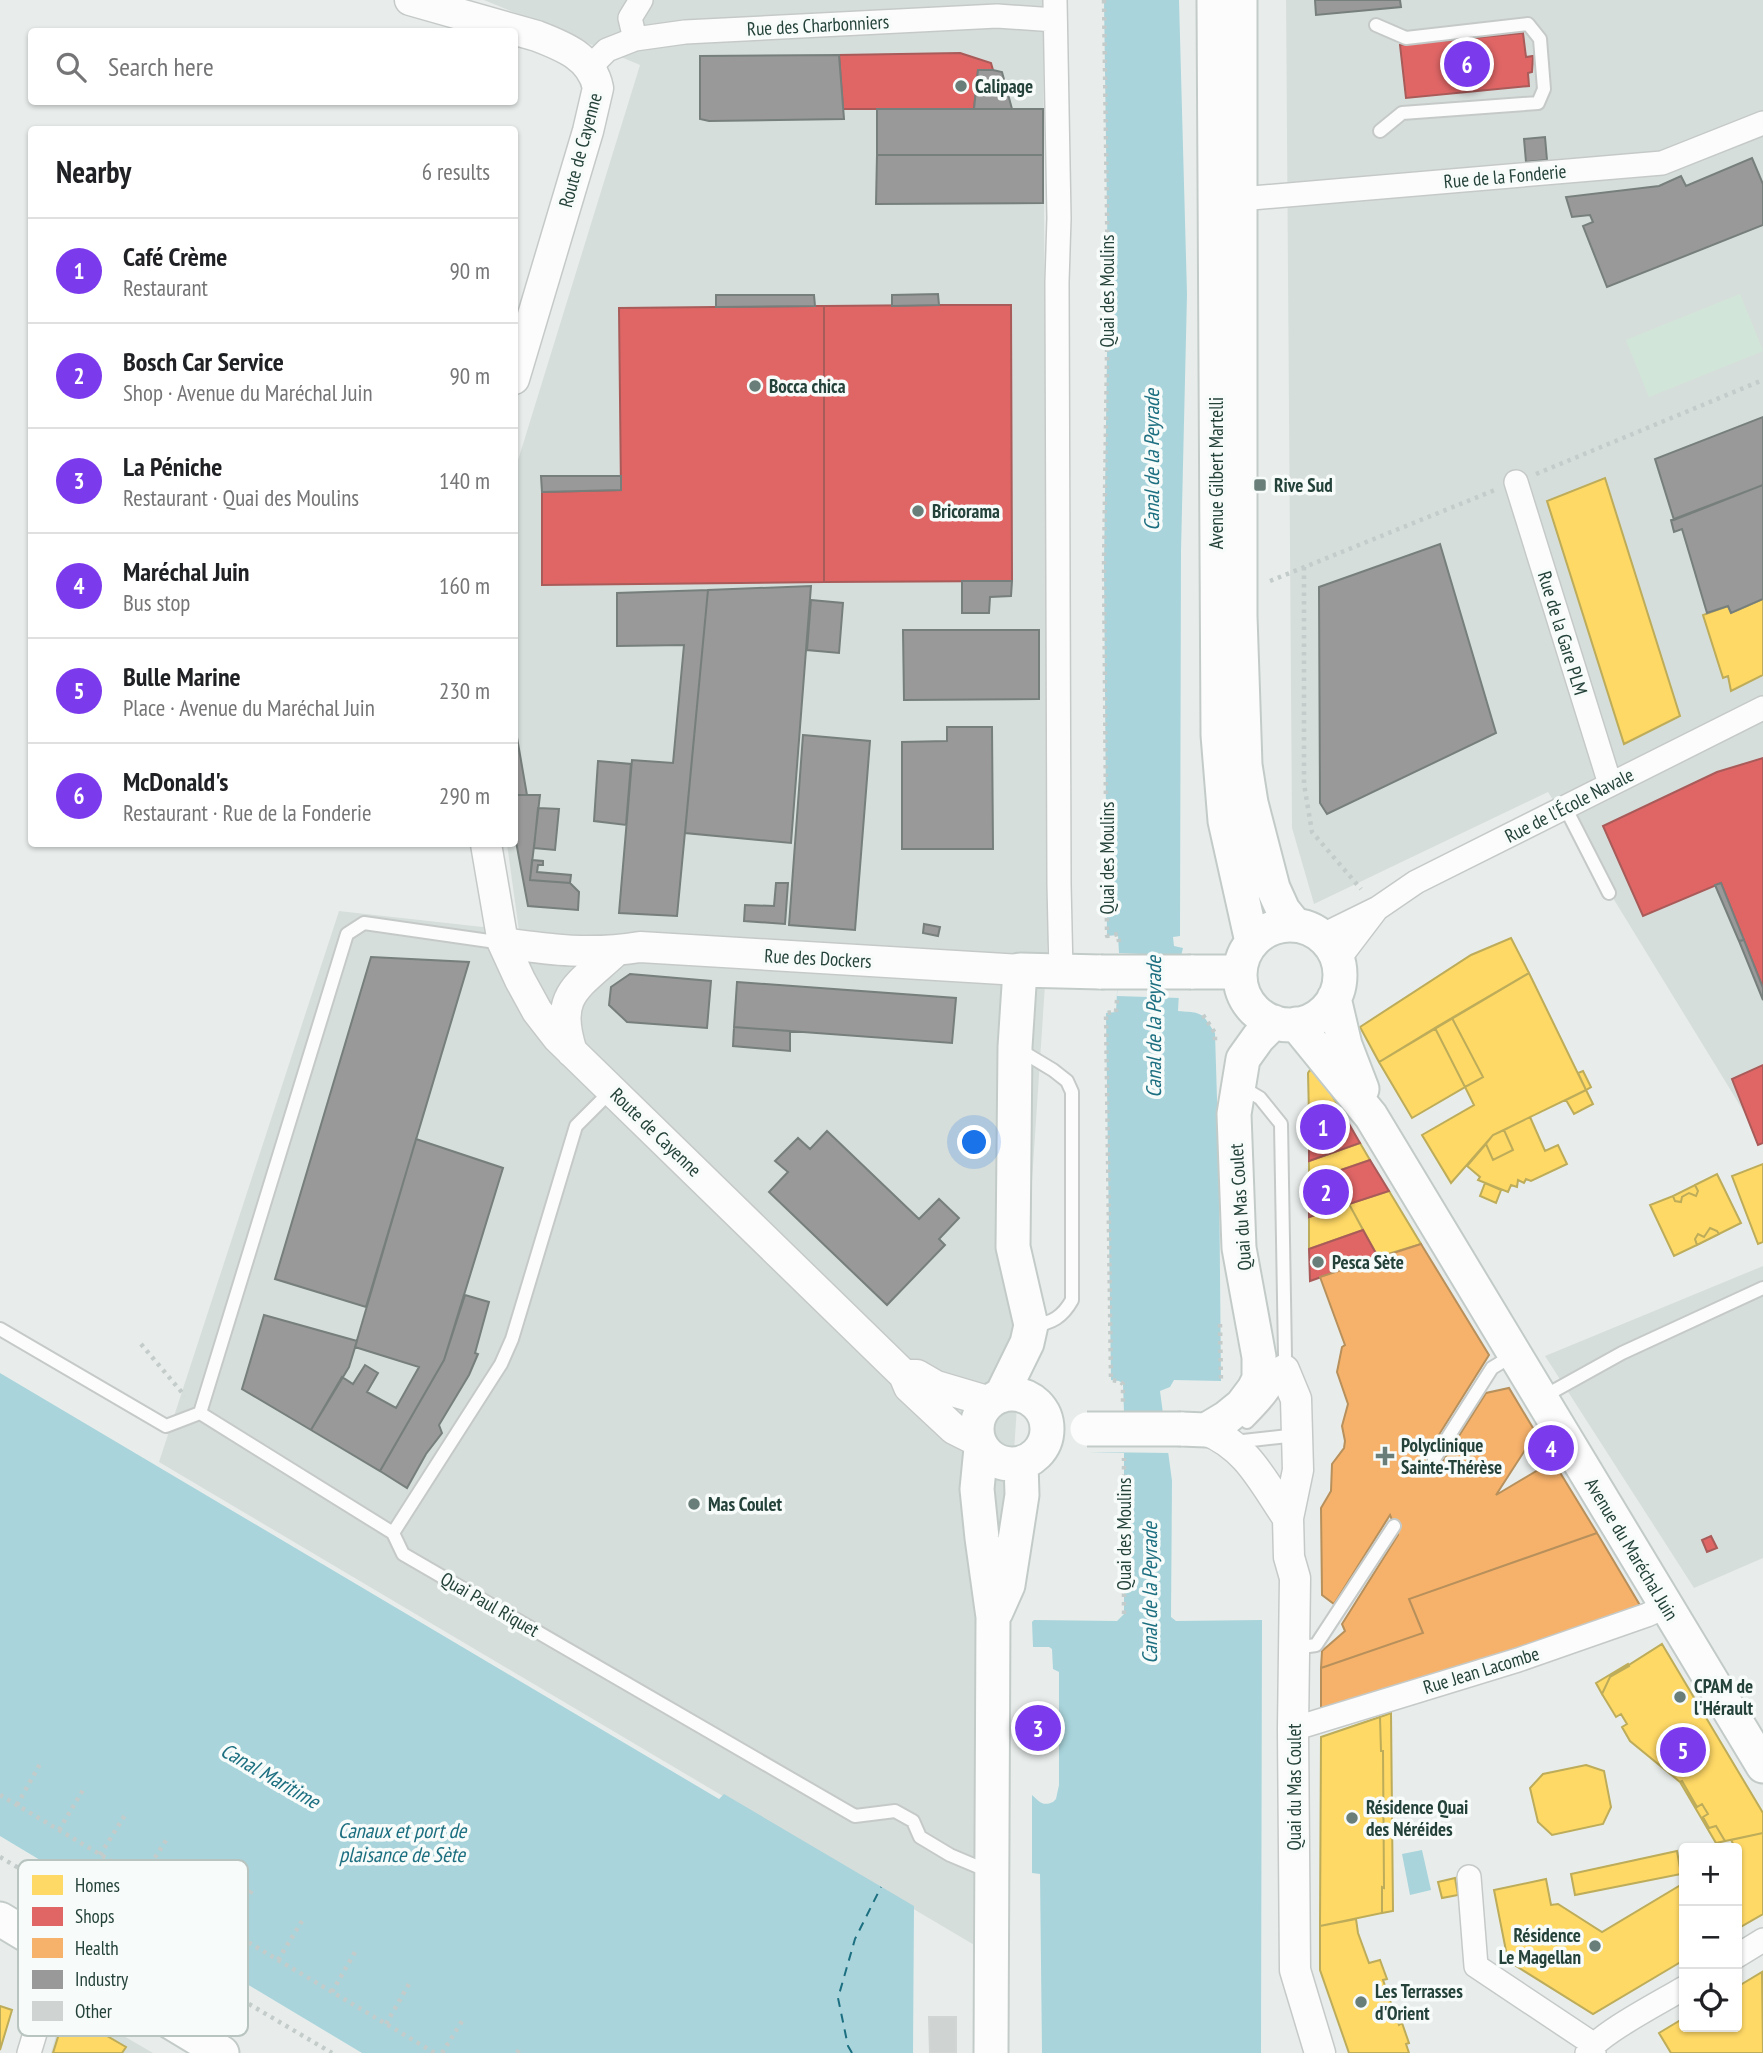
<!DOCTYPE html>
<meta charset="utf-8">
<style>
:root{--surface:#fff;--page:#f6f6f6;--text:#202124;--muted:#757577;--line:#e0e0e0;--accent:#7c3aed}
body{margin:0;font-family:"PT Sans Narrow",sans-serif;background:var(--page);color:var(--text)}
.controls{position:absolute;right:21px;bottom:21px;display:grid;overflow:hidden;border-radius:7px;box-shadow:0 2px 5px #0004}
.controls button{width:63px;height:63px;display:grid;place-items:center;padding:0;border:0;border-bottom:2px solid var(--line);background:var(--surface);color:var(--text);font:35px sans-serif}
.you{position:absolute;left:975px;top:1143px;width:24px;height:24px;margin:-18px;border:5px solid #fff;border-radius:50%;background:#1a73e8;box-shadow:0 0 0 10px #1a73e833}
.badge{display:grid;place-items:center;width:46px;height:46px;border-radius:50%;background:var(--accent);color:#fff;font-size:23px;font-weight:700}
.pin{position:absolute;translate:-50% -50%;border:4px solid #fff;box-shadow:0 2px 7px #0006}
.list{margin:0;padding:0;list-style:none}
h2{display:flex;justify-content:space-between;align-items:center;height:91px;margin:0;padding:0 28px;font-size:30px}
h2 small{font-size:23px;font-weight:400;color:var(--muted)}
.list li{display:grid;grid-template-columns:46px 1fr auto;gap:21px;align-items:center;box-sizing:border-box;height:105px;padding:0 28px;border-top:2px solid var(--line)}
.list b{display:block;font-size:26px;white-space:nowrap}
.list p{margin:0;font-size:23px;white-space:nowrap;color:var(--muted)}
.list em{font-size:23px;font-style:normal;color:var(--muted)}
.icon{flex:none;width:38px;height:38px;fill:none;stroke:currentColor;stroke-width:2;stroke-linecap:round;stroke-linejoin:round}
.map{position:relative;flex:none;width:1763px;height:2053px;overflow:hidden}
.search{position:absolute;background:var(--surface);box-shadow:0 2px 5px #0004;left:28px;top:28px;width:490px;height:77px;display:flex;align-items:center;gap:18px;box-sizing:border-box;padding:0 24px;border-radius:7px;color:var(--muted);font-size:26px}
.panel{position:absolute;background:var(--surface);box-shadow:0 2px 5px #0004;left:28px;top:126px;width:490px;height:721px;border-radius:7px}
.map>svg:first-child{display:block}
.built{fill:#d6dedb}
.green{fill:#d1e6d8}
.water{fill:#a9d4db}
.pier{fill:#e8edeb}
.homes{fill:#ffd966;stroke:#bdac59;stroke-width:2}
.shops{fill:#e06666;stroke:#a85b59;stroke-width:2}
.health{fill:#f6b26b;stroke:#b7905c;stroke-width:2}
.industry{fill:#999;stroke:#767f7c;stroke-width:2}
.lines{fill:none;stroke-linecap:round;stroke-linejoin:round}
.ferry{stroke:#1c6f80;stroke-width:2;stroke-dasharray:9 7;stroke-linecap:butt}
.building{fill:#cfd4d2;stroke:#d1d6d4;stroke-width:2}
.service-casing{stroke:#c5cac8;stroke-width:16}
.minor-casing{stroke:#c5cac8;stroke-width:26}
.tertiary-casing{stroke:#c5cac8;stroke-width:33}
.secondary-casing{stroke:#c3cbc8;stroke-width:37}
.path{stroke:#c3ccca;stroke-width:4.5;stroke-dasharray:3.5 5;stroke-linecap:butt}
.service{stroke:#fcfcfc;stroke-width:12}
.minor{stroke:#fcfcfc;stroke-width:23}
.tertiary{stroke:#fcfcfc;stroke-width:30}
.secondary{stroke:#fcfcfc;stroke-width:33}
.secondary-bridge-casing{stroke:#c3cbc8;stroke-width:37;stroke-linecap:butt}
.secondary-bridge{stroke:#fcfcfc;stroke-width:33}
.poi-dot{fill:#697e78;stroke:#f7fbf9;stroke-width:2.5}
.labels{text-anchor:middle;stroke-width:7;stroke-linejoin:round;paint-order:stroke}
.street-label{font-size:19px;fill:#24423a;stroke:#f7fbf9}
.poi-label{font-size:19px;font-weight:bold;fill:#24423a;stroke:#f7fbf9;text-anchor:start}
.water-label{font-size:21px;font-style:italic;fill:#1c6f80;stroke:#f7fbf9}
.key{fill:#f7fbf9;stroke:#b8c4c0;stroke-width:2}
.key-label{font-size:19px;fill:#24423a}
</style>
<div class="map">
<svg width="1763" height="2053" viewBox="0 0 1763 2053">
<rect width="100%" height="100%" fill="#e8edeb"/>
<path class="built" d="M484,0H1043L1048,940L981,1949L159,1462L339,911L519,931L507,844H514L515,470L640,65Z
M1286,0H1763V1143L1548,792L1314,904L1292,828Z
M1763,1266V1558L1694,1588L1545,1356Z
M81,2011L153,2053H51L61,2018Z"/>
<path class="green" d="M1740,294L1763,351L1649,397L1626,340Z"/>
<path class="water" d="M1104,0H1179L1187,294L1181,551L1180,936L1173,937L1174,946L1183,948L1181,956L1178,1011C1204,1013 1201,1012 1215,1033L1219,1165L1221,1381L1174,1380L1170,1387L1160,1391L1172,1481L1171,1617L1176,1621L1262,1620L1261,2053H1042L1040,1874L1032,1873V1795C1039,1801 1042,1807 1053,1802L1056,1799L1059,1785V1672L1053,1669L1052,1649L1049,1647H1033L1032,1622L1034,1620L1117,1621L1124,1614V1453L1089,1452L1124,1413L1123,1384L1119,1381L1111,1380L1106,1013L1116,1012L1119,953L1118,935L1107,936L1104,565L1108,284Z
M0,1373L719,1799L724,1794L914,1906L913,2053H362L0,1836Z
M1422,1850L1431,1890L1410,1895L1402,1854Z"/>
<path class="pier" d="M1119,953L1181,956L1179,998L1117,996Z
M1090,1413L1167,1414L1173,1453L1089,1452Z"/>
<path class="homes" d="M1605,478L1680,716L1624,744L1547,501Z
M1763,599V675L1731,691L1728,676L1723,678L1703,615L1728,606L1731,613Z
M1511,938L1529,973L1379,1062L1360,1027L1471,955Z
M1529,973L1586,1090L1493,1135L1451,1183L1422,1135L1474,1105L1465,1087L1483,1077L1452,1018Z
M1452,1018L1483,1077L1465,1087L1435,1028Z
M1435,1028L1465,1087L1412,1118L1379,1062Z
M1310,1070L1318,1073L1338,1105L1309,1116L1308,1073Z
M1583,1071L1591,1087L1586,1090L1578,1073Z
M1586,1090L1593,1104L1574,1114L1566,1100Z
M1530,1117L1545,1151L1558,1145L1567,1164L1531,1181L1526,1179L1524,1183L1518,1180L1517,1187L1511,1185L1508,1192L1478,1180L1480,1177L1467,1166L1486,1144L1493,1160L1513,1150L1504,1130Z
M1504,1130L1513,1150L1493,1160L1486,1144L1493,1135Z
M1360,1143L1370,1160L1309,1181V1161Z
M1763,1164V1242L1758,1244L1732,1176Z
M1717,1174L1741,1223L1719,1234L1717,1231L1710,1228L1704,1237L1698,1234L1695,1239L1697,1245L1674,1256L1650,1205L1673,1196L1675,1201L1681,1202L1682,1197L1689,1193L1696,1196L1698,1191L1695,1185Z
M1485,1183L1501,1190L1496,1203L1480,1196Z
M1695,1185L1698,1191L1696,1196L1689,1193L1682,1197L1681,1202L1675,1201L1673,1196Z
M1389,1191L1421,1244L1378,1257L1349,1204Z
M1349,1204L1363,1230L1309,1249V1217Z
M1710,1228L1717,1231L1719,1234L1697,1245L1695,1239L1698,1234L1704,1237Z
M1662,1644L1763,1813V1833L1725,1841L1716,1826L1709,1828L1703,1817L1708,1814L1702,1804L1697,1807L1682,1781L1680,1782L1630,1741L1622,1727L1627,1724L1621,1714L1616,1717L1602,1694L1610,1677Z
M1628,1664L1629,1666L1610,1677L1602,1694L1596,1683Z
M1391,1713L1393,1911L1382,1913V1887L1384,1888L1383,1751H1381L1380,1717Z
M1380,1717L1381,1751H1383L1384,1888L1382,1887V1913L1320,1926L1321,1737Z
M1586,1765L1604,1771L1611,1807L1603,1824L1552,1835L1538,1822L1530,1788L1543,1774Z
M1682,1781L1697,1807L1702,1804L1708,1814L1703,1817L1709,1828L1716,1826L1725,1841L1716,1843L1680,1782Z
M1763,1833V1914L1737,1929V1853L1738,1852L1731,1840Z
M1677,1851L1681,1874L1575,1895L1571,1874Z
M1455,1878L1458,1895L1442,1898L1438,1882Z
M1546,1879L1551,1905L1558,1904L1602,1932L1684,1883V1960L1593,2014L1508,1961L1494,1890Z
M1356,1919L1358,1933L1369,1963L1380,1960L1387,1979L1383,1980L1399,2025L1402,2023L1409,2043L1406,2044L1409,2053H1349L1320,1970V1926Z
M1762,1972L1763,2053H1671L1659,2033L1684,2018V2027H1737V1987Z
M0,2006L12,2010L0,2050Z
M76,2012L89,2016L95,2024V2029L126,2047L122,2053H53L62,2024L68,2015Z"/>
<path class="shops" d="M1523,33L1526,57L1533,56L1532,72L1528,73L1529,86L1406,98L1400,45Z
M960,53L991,63L993,70H978L974,109H843L839,55Z
M939,305H1011L1012,581L824,582V306Z
M815,306H824V582L542,585V492L621,490L619,308Z
M1763,758V988L1721,883L1643,916L1603,826L1717,772Z
M1763,1065V1143L1758,1145L1732,1079Z
M1338,1105L1360,1143L1309,1161V1116Z
M1370,1160L1389,1191L1309,1217V1181Z
M1363,1230L1378,1257L1310,1281L1309,1249Z
M1711,1536L1717,1548L1707,1552L1702,1540Z"/>
<path class="health" d="M1421,1244L1489,1355L1430,1449L1438,1469L1486,1393L1509,1388L1536,1433L1496,1495L1553,1461L1597,1533L1409,1599L1423,1633L1321,1668L1322,1651L1345,1631L1342,1624L1398,1535L1390,1515L1334,1604L1322,1595L1321,1508L1331,1491L1332,1464L1344,1448L1345,1441L1342,1426L1348,1404L1337,1372L1342,1347L1345,1345L1320,1277Z
M1597,1533L1641,1607L1321,1714V1668L1423,1633L1409,1599Z"/>
<path class="industry" d="M1315,0H1400L1401,7L1316,15Z
M839,55L844,119L709,121L700,119V56Z
M978,70H993L1002,72L1012,109H974Z
M877,109H1043V155H877Z
M1545,137L1547,160L1526,162L1524,139Z
M877,155H1043V203L876,204Z
M1752,158L1763,184V225L1607,287L1583,226L1593,222L1590,215L1572,217L1566,197L1659,186L1681,176L1686,186Z
M938,294L939,305L892,306V295Z
M716,295H814L815,306L716,307Z
M1763,417V485L1674,520L1655,459Z
M541,476H621V490L542,492Z
M1763,485V599L1731,613L1728,606L1707,613L1682,529L1674,532L1671,520Z
M1440,544L1496,733L1327,814L1320,803L1319,587Z
M962,581H1012L1011,596L990,597L989,613H962Z
M811,586L791,843L685,833L708,590Z
M708,590L677,916L619,913L632,760L673,763L684,645L617,646V593Z
M811,600L843,603L839,653L807,650Z
M903,630H1039V699L904,700Z
M514,726H515L527,795H514Z
M947,727H992L993,849H902V742L947,741Z
M803,735L870,741L855,930L789,925Z
M598,761L631,764L626,825L594,821Z
M514,795H540L530,880L570,883L579,892L578,910L528,906L514,831Z
M538,808L559,809L555,850L534,848Z
M532,860L543,861V865H538L537,872L571,875L570,883L530,880Z
M776,883H788L785,924L744,921L745,905L774,906Z
M1721,883L1744,940L1739,941L1715,885Z
M924,924L940,927L938,936L923,933Z
M1744,940L1763,988V1000L1739,941Z
M371,957L469,962L366,1307L275,1279Z
M630,974L711,981L707,1028L627,1022L609,1005L611,987Z
M737,982L956,998L952,1043L734,1027Z
M734,1027L790,1031V1051L733,1046Z
M827,1131L919,1219L939,1199L959,1218L939,1239L945,1245L887,1305L769,1192L788,1172L775,1161L798,1138L810,1149Z
M416,1139L503,1168L444,1360L380,1471L311,1430L342,1377L353,1384L365,1365L378,1373L367,1392L396,1408L419,1367L355,1347Z
M465,1295L489,1302L475,1353L478,1354L469,1375L439,1425L442,1433L426,1454L407,1488L380,1471L444,1360Z
M264,1315L357,1341L349,1367L311,1430L242,1389Z"/>
<g class="lines">
<path class="ferry" d="M852,2053L848,2046L838,1998L855,1939L881,1887"/>
</g>
<path class="building" d="M929,2017H956V2053H930Z"/>
<g class="lines">
<g class="service-casing">
<path id="service" d="M1376,25L1406,38L1528,24L1540,39L1544,89L1538,103L1402,113L1380,131
M1565,807L1609,893
M1018,1049L1053,1070L1067,1081L1072,1092V1300C1063,1316 1052,1324 1033,1325
M1240,1086L1260,1098L1281,1124L1285,1356C1281,1388 1269,1400 1247,1422
M0,1329L166,1426L200,1413
M1541,1398L1622,1353L1763,1288
M200,1413L393,1533L403,1554L855,1816L895,1811L913,1821L920,1837L950,1855L988,1871
M200,1413L347,934L364,923L503,943
M1234,1442L1297,1435
M1434,1459L1492,1368L1515,1354
M393,1533L501,1364L512,1339L576,1126L611,1091
M1295,1648L1316,1645L1394,1526"/>
</g>
<g class="minor-casing">
<path id="minor" d="M1055,0L1059,218L1057,282L1059,884L1061,972
M635,39L630,18L641,0
M590,67L607,50L635,39L685,32L997,16L1055,20
M1240,199L1662,163L1763,123
M1516,482L1610,784
M1321,936L1378,908L1416,882L1763,708
M1338,960L1376,910
M1293,1729L1518,1660L1647,1615L1667,1606
M1469,1877L1476,1966L1593,2044L1594,2053
M1737,1956L1763,1940
M29,2053L59,1954
M1587,2053C1600,2033 1661,2002 1684,1988"/>
</g>
<g class="tertiary-casing">
<path id="tertiary" d="M410,0L537,36C563,46 592,57 598,88L588,131L514,379
M486,844L503,943L520,980L537,1011L558,1038L904,1375L909,1387L954,1429L978,1441
M503,943C551,950 591,955 640,947L1020,970
M572,1052C553,995 577,987 616,951
M1284,1370L1296,1399L1298,1470L1288,1518L1289,1557L1295,1578L1293,1729L1295,1970L1320,2053
M904,1375H917L936,1386L990,1402
M1206,1430C1248,1447 1263,1482 1288,1518"/>
</g>
<g class="secondary-casing">
<path id="secondary" d="M1214,0L1218,735L1225,821L1252,942
M1240,0V616L1245,765L1251,803L1273,888L1283,910L1295,925
M1240 975a50 50 0 1 1 100 0a50 50 0 1 1-100 0Z
M1191,972H1240
M1334,998L1345,1045L1362,1089
M1296,1024L1371,1116L1763,1766
M977 1429a35 35 0 1 1 70 0a35 35 0 1 1-70 0Z
M1001,1396L1027,1343L1031,1325L1013,1247L1015,1047L1020,970L1101,972
M1181,1429L1206,1430L1226,1418L1242,1405L1254,1389L1259,1379V1357L1239,1248L1234,1114L1243,1059L1258,1038L1274,1022
M981,1448L977,1489L982,1538L993,1617L991,2053
M996,1612L1008,1585L1022,1495L1021,1464
M0,1919L222,2053"/>
</g>
<path class="path" d="M1104,0L1108,284L1104,565L1107,936L1118,934L1119,942
M1536,474L1763,380
M1304,567V784L1312,832L1361,889
M1270,581L1495,490
M1117,1000L1116,1012L1106,1013L1111,1380L1119,1381L1123,1384V1402
M1203,1015L1215,1033V1045
M1220,1324L1221,1381
M141,1344L185,1396
M1124,1614V1458
M0,1795L435,2053
M17,1805L40,1764
M59,1830L83,1790
M100,1855L125,1815
M0,1857L332,2053
M141,1879L167,1839
M184,1904L210,1865
M228,1930L252,1890
M278,1960L302,1921
M332,1992L355,1952
M386,2024L409,1984
M442,2053L464,2018
M517,2053L519,2050"/>
<use href="#service" class="service"/>
<use href="#minor" class="minor"/>
<use href="#tertiary" class="tertiary"/>
<use href="#secondary" class="secondary"/>
<g class="secondary-bridge-casing">
<path id="secondary-bridge" d="M1101,972H1191
M1087,1429H1181"/>
</g>
<use href="#secondary-bridge" class="secondary-bridge"/>
</g>
<g class="poi-dot">
<circle cx="961" cy="86" r="7"/>
<circle cx="755" cy="386" r="7"/>
<rect x="1253" y="478" width="14" height="14" rx="3.5"/>
<circle cx="918" cy="511" r="7"/>
<circle cx="1318" cy="1262" r="7"/>
<path d="M1381.5 1445.5h7v7h7v7h-7v7h-7v-7h-7v-7h7z"/>
<circle cx="694" cy="1504" r="7"/>
<circle cx="1680" cy="1697" r="7"/>
<circle cx="1352" cy="1818" r="7"/>
<circle cx="1595" cy="1946" r="7"/>
<circle cx="1361" cy="2002" r="7"/>
</g>
<g class="labels">
<g class="street-label">
<text transform="translate(818 25) rotate(-3)" y="7">Rue des Charbonniers</text>
<text transform="translate(580 150) rotate(-75)" y="7">Route de Cayenne</text>
<text transform="translate(1505 176) rotate(-5)" y="7">Rue de la Fonderie</text>
<text transform="translate(1107 291) rotate(-90)" y="7">Quai des Moulins</text>
<text transform="translate(1216 473) rotate(-90)" y="7">Avenue Gilbert Martelli</text>
<text transform="translate(1563 633) rotate(73)" y="7">Rue de la Gare PLM</text>
<text transform="translate(1569 805) rotate(-27)" y="7">Rue de l'École Navale</text>
<text transform="translate(1107 858) rotate(-90)" y="7">Quai des Moulins</text>
<text transform="translate(818 958) rotate(3)" y="7">Rue des Dockers</text>
<text transform="translate(656 1132) rotate(44)" y="7">Route de Cayenne</text>
<text transform="translate(1240 1207) rotate(-94)" y="7">Quai du Mas Coulet</text>
<text transform="translate(1124 1534) rotate(-90)" y="7">Quai des Moulins</text>
<text transform="translate(1632 1549) rotate(59)" y="7">Avenue du Maréchal Juin</text>
<text transform="translate(490 1604) rotate(30)" y="7">Quai Paul Riquet</text>
<text transform="translate(1481 1670) rotate(-17)" y="7">Rue Jean Lacombe</text>
<text transform="translate(1294 1787) rotate(-90)" y="7">Quai du Mas Coulet</text>
</g>
<g class="poi-label">
<text x="975" y="93">Calipage</text>
<text x="769" y="393">Bocca chica</text>
<text x="1274" y="492">Rive Sud</text>
<text x="932" y="518">Bricorama</text>
<text x="1332" y="1269">Pesca Sète</text>
<text x="1401" y="1452">Polyclinique<tspan x="1401" dy="22">Sainte-Thérèse</tspan></text>
<text x="708" y="1511">Mas Coulet</text>
<text x="1694" y="1693">CPAM de<tspan x="1694" dy="22">l'Hérault</tspan></text>
<text x="1366" y="1814">Résidence Quai<tspan x="1366" dy="22">des Néréides</tspan></text>
<text x="1581" y="1942" text-anchor="end">Résidence<tspan x="1581" dy="22">Le Magellan</tspan></text>
<text x="1375" y="1998">Les Terrasses<tspan x="1375" dy="22">d'Orient</tspan></text>
</g>
<g class="water-label">
<text transform="translate(1152 460) rotate(-90)" y="7">Canal de la Peyrade</text>
<text transform="translate(1154 1027) rotate(-90)" y="7">Canal de la Peyrade</text>
<text transform="translate(1150 1593) rotate(-90)" y="7">Canal de la Peyrade</text>
<text transform="translate(270 1776) rotate(30)" y="7">Canal Maritime</text>
<text x="402" y="1838">Canaux et port de<tspan x="402" dy="24">plaisance de Sète</tspan></text>
</g>
</g>
<rect x="18" y="1860" width="230" height="176" rx="10" class="key"/>
<rect x="32" y="1875" width="31" height="20" fill="#ffd966"/>
<rect x="32" y="1907" width="31" height="19" fill="#e06666"/>
<rect x="32" y="1938" width="31" height="20" fill="#f6b26b"/>
<rect x="32" y="1970" width="31" height="19" fill="#999"/>
<rect x="32" y="2001" width="31" height="20" fill="#cfd4d2"/>
<g class="key-label">
<text x="75" y="1892">Homes</text>
<text x="75" y="1923">Shops</text>
<text x="75" y="1955">Health</text>
<text x="75" y="1986">Industry</text>
<text x="75" y="2018">Other</text>
</g>
</svg>
<div class="controls">
<button>+</button>
<button>−</button>
<button><svg class="icon" aria-label="locate" viewBox="0 0 24 24"><circle cx="12" cy="12" r="6"/><path d="M12 2v4M12 18v4M2 12h4M18 12h4"/></svg></button>
</div>
<div class="you"></div>
<div class="pin badge" style="left:1323px;top:1127px">1</div>
<div class="pin badge" style="left:1326px;top:1192px">2</div>
<div class="pin badge" style="left:1038px;top:1728px">3</div>
<div class="pin badge" style="left:1551px;top:1448px">4</div>
<div class="pin badge" style="left:1683px;top:1750px">5</div>
<div class="pin badge" style="left:1467px;top:64px">6</div>
<div class="search"><svg class="icon" aria-label="search" viewBox="0 0 24 24"><circle cx="10" cy="10" r="6"/><path d="M15 15l6 6"/></svg>Search here</div>
<section class="panel">
<h2>Nearby<small>6 results</small></h2>
<ul class="list">
<li><span class="badge">1</span><div><b>Café Crème</b><p>Restaurant</p></div><em>90 m</em></li>
<li><span class="badge">2</span><div><b>Bosch Car Service</b><p>Shop · Avenue du Maréchal Juin</p></div><em>90 m</em></li>
<li><span class="badge">3</span><div><b>La Péniche</b><p>Restaurant · Quai des Moulins</p></div><em>140 m</em></li>
<li><span class="badge">4</span><div><b>Maréchal Juin</b><p>Bus stop</p></div><em>160 m</em></li>
<li><span class="badge">5</span><div><b>Bulle Marine</b><p>Place · Avenue du Maréchal Juin</p></div><em>230 m</em></li>
<li><span class="badge">6</span><div><b>McDonald's</b><p>Restaurant · Rue de la Fonderie</p></div><em>290 m</em></li>
</ul>
</section>
</div>
